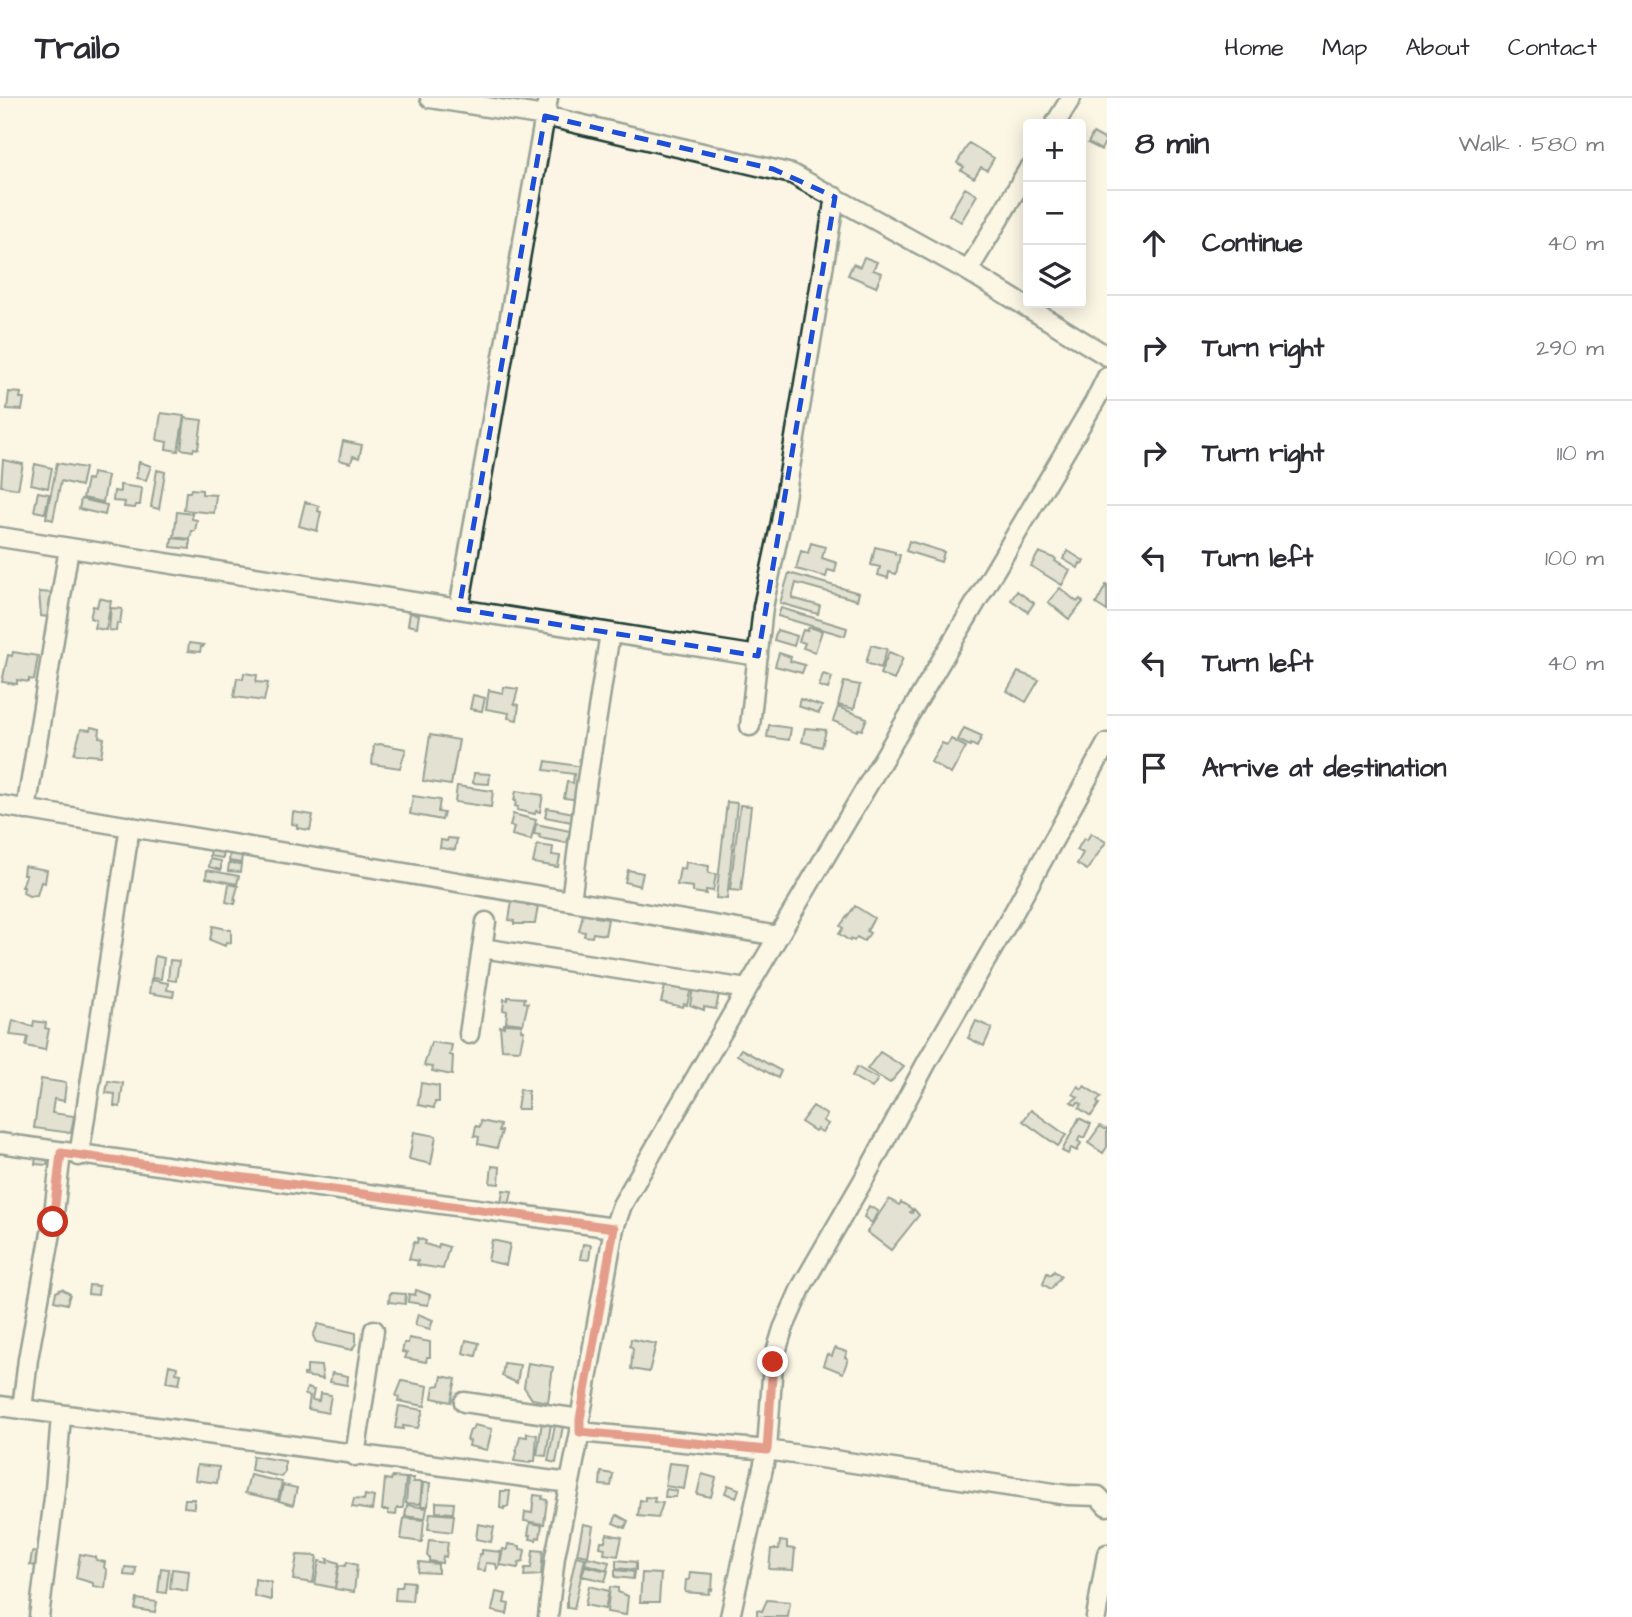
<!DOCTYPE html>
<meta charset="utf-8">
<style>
:root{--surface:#fff;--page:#f2f2f3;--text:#2b2b33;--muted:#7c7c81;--line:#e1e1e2}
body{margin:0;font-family:"Architects Daughter",sans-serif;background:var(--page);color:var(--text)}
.controls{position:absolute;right:21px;top:21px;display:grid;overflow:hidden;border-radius:7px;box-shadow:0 4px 18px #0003}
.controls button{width:63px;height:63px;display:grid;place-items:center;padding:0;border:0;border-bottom:2px solid var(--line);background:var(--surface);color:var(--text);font:35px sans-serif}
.stop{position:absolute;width:21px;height:21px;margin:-16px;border:5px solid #c8321e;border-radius:50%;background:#fff}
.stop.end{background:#c8321e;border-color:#fff;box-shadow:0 2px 7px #0008}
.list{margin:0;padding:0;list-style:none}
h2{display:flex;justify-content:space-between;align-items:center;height:91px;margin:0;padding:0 28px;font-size:30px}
h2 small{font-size:23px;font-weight:400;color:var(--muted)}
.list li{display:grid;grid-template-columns:46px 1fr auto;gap:21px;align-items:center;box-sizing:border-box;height:105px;padding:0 28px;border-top:2px solid var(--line)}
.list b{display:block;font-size:26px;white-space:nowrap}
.list em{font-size:23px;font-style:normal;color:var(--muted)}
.icon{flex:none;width:38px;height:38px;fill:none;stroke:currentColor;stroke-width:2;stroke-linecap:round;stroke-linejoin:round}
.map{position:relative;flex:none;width:1107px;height:1519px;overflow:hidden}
header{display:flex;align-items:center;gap:42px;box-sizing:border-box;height:98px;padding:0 35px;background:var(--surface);border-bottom:2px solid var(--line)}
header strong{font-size:33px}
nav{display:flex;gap:38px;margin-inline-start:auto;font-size:24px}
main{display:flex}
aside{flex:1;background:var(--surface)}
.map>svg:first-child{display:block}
.building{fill:#c5c7b9;stroke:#1f3d34;stroke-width:2}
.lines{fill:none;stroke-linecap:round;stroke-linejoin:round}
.minor-casing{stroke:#1f3d34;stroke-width:23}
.minor{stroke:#fcf5e5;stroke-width:18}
.route{stroke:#c8321e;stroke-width:9}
.marked{fill:none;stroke:#1d4ed8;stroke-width:5;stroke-dasharray:14 9;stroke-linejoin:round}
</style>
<header>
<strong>Trailo</strong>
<nav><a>Home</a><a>Map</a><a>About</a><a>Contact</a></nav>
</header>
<main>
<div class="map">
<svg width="1107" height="1519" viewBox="0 0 1107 1519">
<rect width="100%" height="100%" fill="#fcf5e5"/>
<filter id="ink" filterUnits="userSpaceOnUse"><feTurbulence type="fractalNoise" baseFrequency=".0143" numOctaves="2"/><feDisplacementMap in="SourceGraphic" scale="14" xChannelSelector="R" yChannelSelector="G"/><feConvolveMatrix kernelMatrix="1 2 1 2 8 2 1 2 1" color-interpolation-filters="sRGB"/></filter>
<g filter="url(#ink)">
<path class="building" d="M1093,35L1106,42L1101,52L1088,45Z
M969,45L994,60L987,72L981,69L974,80L961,72L964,69L957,65Z
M965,90L977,97L961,124L949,117Z
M864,159L877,164L873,172L882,175L876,189L848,177L853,166L860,169Z
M9,294L21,295L20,300H24L22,312L7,311Z
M161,315L184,318L178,353L166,351L167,344L157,342Z
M185,320L202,322L198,351L194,350L193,353L181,351Z
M343,343L362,347L359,360L353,358L351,365L339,362Z
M3,362L23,366L18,391L1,388Z
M139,364L151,368L146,382L136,380Z
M57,365L85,370L81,388L61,383L53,422L46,420Z
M35,366L52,370L48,390L31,386Z
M157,372L165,374L159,411L151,409Z
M92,375L108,378L103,404L83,400L87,381L91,382Z
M120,387L142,390L140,407H136L135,410L124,409L125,404L113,403L114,393L120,394Z
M191,391L202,392V396L216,397L214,415L184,412L186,394H190Z
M38,394L49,396L45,415L34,413Z
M81,401L107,407L105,417L79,411Z
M305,404L319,408L318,413L321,414L317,433L299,428Z
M177,414L192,416V421L197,422L195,433H192L190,441L174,439Z
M172,440L190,442V451L171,449Z
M909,443L944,454L941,464L906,453Z
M811,445L825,449L822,460L837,465L835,474L828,472L826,479L796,471L801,453L808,455Z
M875,449L895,454V456L900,457L896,476L889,474L888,480L878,477L880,469L871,467Z
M1068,453L1084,463L1082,466L1080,465L1078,470L1063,461Z
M1039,454L1056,461L1055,463L1070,472L1062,487L1031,468Z
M789,475L859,495L857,502L796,485L792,500L820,508L818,516L780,505Z
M1106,487H1107V513L1096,506Z
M1060,490L1077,504L1080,501L1083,504L1069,521L1048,504Z
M1017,493L1034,505L1028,514L1011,502Z
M39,494L55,495L53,516L49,515V519L41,518Z
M99,500L111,503L106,532L94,530L96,522L90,520L93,508L97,509Z
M111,510L122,511L120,526L117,525L116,533L109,532Z
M781,510L847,530L845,538L778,518Z
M410,515L419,517L417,529L408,527Z
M809,529L822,533L815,554L803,550L805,545L799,543L803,532L807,533Z
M777,532L797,538L794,548L774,542Z
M189,545L204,547L203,549H201L200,554L188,553Z
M871,547L887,551L881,570L866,565Z
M13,554L38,558L34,582L29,581V584L17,582V586L2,584L8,557L12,558Z
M889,554L903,560L894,582L880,576Z
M779,555L791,559L790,563L805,567L802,575L775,568Z
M1018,574L1039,582L1026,604L1007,593Z
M244,575L257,577L256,584L268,585L264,603L234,599L237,580L243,581Z
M823,576L832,579L828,591L819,588Z
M844,584L860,587L854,611L838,607Z
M504,589L518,591L514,606L519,607L517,622L508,620L509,615L486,611L489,592L503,595Z
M473,597L485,600L482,613L470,611Z
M800,601L822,608L819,615L798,608Z
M838,609L867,620L862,632L858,631L857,633L833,623Z
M769,627L791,630L789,642L767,639Z
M91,629L100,631L99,639L104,640L101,658L74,656L81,631L90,632Z
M805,630L826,632L822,649L802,644Z
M964,630L982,638L977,649L971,646L970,648L958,642Z
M430,637L459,642L451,687L423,683Z
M951,641L966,649L951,676L931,664L942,645L947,647Z
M380,646L406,651L400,670L372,666L374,647Z
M546,663L584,669L580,702L564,700L567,684L573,685L574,676L544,672Z
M474,675L490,676L489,686L473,685Z
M457,688L493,693L491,709L455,704Z
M516,693L543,697L540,714L536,713L535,716L517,712L518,709L515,708L516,703H514Z
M413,698L440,702L438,714L444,715L442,722L410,716Z
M727,704L737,705L727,801L716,800Z
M740,707L751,708L741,793L730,792Z
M547,710L574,715L572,724L545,719Z
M293,714L313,717L310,732L297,730V727L292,726Z
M513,716L536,722L531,742L512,737L514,729L510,728Z
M536,726L570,733L567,745L539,740L540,737L534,736Z
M1091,735L1106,744L1087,772L1077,766L1083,755L1077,752L1084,740L1087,742Z
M448,740L457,741L455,752L440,750L441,742L447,743Z
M537,747L553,749L552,757L560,758L558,769L533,765Z
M211,751L224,753L223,760L210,758Z
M230,755L242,757L241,765L229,763Z
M210,761L221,763V772L209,769Z
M686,764L709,768L708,775L716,776L713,793L706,792V796L693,794V789L677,787L680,770L685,771Z
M229,765L241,766L240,774L228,773Z
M24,768L47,772L45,785L41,784L37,797L29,798L23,795L24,789H22L26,777H23Z
M207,772L239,778L237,786L206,780Z
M628,772L643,775L640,788L625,784Z
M229,786L238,788L234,802H236L235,806L226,804Z
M517,801L527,803V807L538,808L535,826H514V823L509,822L512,803L516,804Z
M855,808L874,820L867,833L870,835L864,843L857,839L854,843L851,841L850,843L839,836L843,830L840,828Z
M586,814L596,815L595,819L608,821L605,837L593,835L592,839L584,838L585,834L579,833L583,816H586Z
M213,828L231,832V845L226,844L225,848L210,842Z
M155,858L164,860L161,881L152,880Z
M170,862L179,863L176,883L168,882Z
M151,882L168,885L167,892L174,893L173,899L149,895Z
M666,885L691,890L687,907L684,906L683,909L661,904Z
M693,890L719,895L716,911L704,909V912L690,907Z
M508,899L525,900L524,904L528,905L523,926L506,924L507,913L503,912L504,901L508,902Z
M13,922L33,929L34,923L46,925L45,930L49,931L45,952L26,948L28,939L10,937Z
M976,923L992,930L984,948L968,940Z
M504,926L522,927L521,932L524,933L520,952L502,951L500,928L504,929Z
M431,944L452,947L450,957L453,958L452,977L432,973L433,969L424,968Z
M741,951L781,973L778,980L737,957Z
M880,954L904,969L890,985L867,971Z
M857,969L878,981L872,990L852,978Z
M41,981L66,985L64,1003L54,1001L52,1015L74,1018L71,1035L34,1030Z
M108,983L123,985L120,1009L114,1008L115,996L106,995Z
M421,985L439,988V1004H435L434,1010L418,1007Z
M1078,988L1082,991L1084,988L1101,999L1097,1004L1099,1006L1091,1018L1079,1010L1082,1006L1078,1004L1076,1007L1071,1004L1078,999L1073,996Z
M520,991L528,993V1011H517Z
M813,1008L827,1017L823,1023L828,1026L822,1034L817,1031L815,1033L801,1024Z
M1031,1012L1066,1037L1058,1048L1023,1023Z
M1079,1020L1091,1026L1084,1040L1080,1038L1078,1043L1081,1045L1077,1053L1071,1050L1068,1056L1062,1053Z
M481,1023L500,1027L499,1033H502L497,1050L478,1046L479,1039L474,1038L476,1028L480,1029Z
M1100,1028L1105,1031L1107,1030V1049L1103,1055L1088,1045Z
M414,1034L436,1038L431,1066L409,1061Z
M36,1059L48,1061L47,1067L35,1066Z
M492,1068L500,1069L499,1086L490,1085Z
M503,1092L512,1093L509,1108L501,1106Z
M889,1101L899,1107L901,1104L912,1111L910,1114L912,1115L914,1111L919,1117L891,1152L867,1134Z
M869,1108L878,1113L872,1125L864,1119Z
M418,1140L426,1143L425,1146L438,1150L439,1146L449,1149L443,1171L417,1167L418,1163L409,1161L414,1144L417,1145Z
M492,1142L510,1146L506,1167L488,1163Z
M583,1146L591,1147L589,1162L580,1161Z
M1054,1173L1061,1178L1051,1191L1043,1186L1047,1175L1051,1177Z
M89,1187L99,1188L98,1197L88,1196Z
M62,1191L70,1196L67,1206L54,1203L56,1194Z
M416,1192L430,1197L428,1207L408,1204L409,1196L415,1197Z
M390,1195L406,1196L405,1206L389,1204Z
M418,1216L433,1222L430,1231L415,1227Z
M318,1226L356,1235V1245L352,1252L316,1244L313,1238Z
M409,1240L430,1244V1259H427L426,1264L405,1260L407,1255L402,1254L404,1245H408Z
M631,1241L656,1246L649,1274L631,1271L633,1250L630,1248Z
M466,1242L479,1245L476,1258L463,1255Z
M835,1250L847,1254L845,1259L848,1261L843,1275L823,1267L827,1256L832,1258Z
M504,1265L520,1267L517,1285L502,1278Z
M528,1265L553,1269L548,1304L532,1301L524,1289Z
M169,1267L177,1269L176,1275L181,1276L179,1286L166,1284Z
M307,1267L321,1268L323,1281L304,1278V1276H307Z
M332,1275L348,1278L347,1287L330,1284Z
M442,1278L456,1281L451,1304L432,1300L434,1288L440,1287Z
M402,1283L428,1288L425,1308L398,1303L399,1299L396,1298Z
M307,1290L314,1292L312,1302L319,1303L320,1295L331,1297L328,1315L308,1311L310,1298L305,1297Z
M399,1308L423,1312L418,1330L403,1328V1331L395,1330Z
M542,1324L551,1326L546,1358L537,1357Z
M474,1327L492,1331L487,1352L469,1348L470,1343L467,1342L470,1332H472Z
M555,1327L563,1328L556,1365L548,1363Z
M527,1335L537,1337L535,1363H531L530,1365L514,1363L520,1338L527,1339Z
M253,1358L285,1363V1374L281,1379L251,1372Z
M669,1365L688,1367L684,1391L665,1388Z
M197,1367L219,1369L217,1385L195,1382Z
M601,1374L613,1376L611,1388L600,1387Z
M702,1376L716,1380L711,1399L697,1396Z
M250,1377L282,1384L278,1402L245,1395Z
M392,1379L406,1380L403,1410H397L396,1417L388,1416V1412H382L385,1381L391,1382Z
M408,1380H414L413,1384H422L420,1406L406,1405Z
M423,1385H430L428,1408H421Z
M283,1387L297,1390L293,1407L279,1403Z
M728,1387L739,1391L736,1400L725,1395Z
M666,1391L677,1393L676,1399H665Z
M501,1393H510L508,1409H504V1411L500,1410Z
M365,1397L374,1399L372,1412L352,1409L354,1401L364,1402Z
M534,1397L543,1398L542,1401L547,1402L544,1426L524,1423L525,1414L532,1415Z
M645,1399L655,1400L654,1404L663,1405L658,1420L638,1418L640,1402L645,1403Z
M185,1401H194V1410L184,1409Z
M436,1404L454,1405L453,1415L436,1414Z
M407,1407L427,1410L425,1421L405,1418Z
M430,1415L454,1417L452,1434L428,1431Z
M617,1417L628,1423L625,1430L613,1425Z
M404,1420L424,1422L422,1444L401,1441Z
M530,1425L542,1427L540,1440L537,1439L536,1442L530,1441L531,1437H528Z
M478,1426L494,1429L491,1444L476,1441Z
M583,1426L593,1428L588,1458L577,1456Z
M607,1436L622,1439L618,1458L604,1456L605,1450L600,1449L601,1443H605Z
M429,1442L448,1444L446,1459L443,1458L442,1465L429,1463V1459L427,1458Z
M780,1443L787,1444V1450L795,1451L793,1472L769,1471L771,1451H779Z
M508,1446L520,1448V1451L525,1452L523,1464L519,1465L518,1470L500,1467L503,1451L507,1452Z
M482,1452L501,1454L499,1470L497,1471L496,1466L486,1465L485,1473L477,1472L479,1456H482Z
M533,1452L543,1453L541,1477L524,1478L525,1470H531Z
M32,1454L44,1456L42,1469L30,1467Z
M80,1456L95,1459L96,1462L105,1464L104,1469L107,1473L105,1490L93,1488V1485L76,1480Z
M297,1457L317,1458L313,1485L293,1482Z
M576,1458L585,1460L574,1511L567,1510V1499Z
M587,1459L609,1464L607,1472L585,1466Z
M327,1461L339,1465L335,1490L315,1486L319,1463L328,1465Z
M616,1462L636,1464V1472L616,1470Z
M347,1464L357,1467L354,1494L335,1491L339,1467L345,1468Z
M419,1464L438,1466V1475L418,1474Z
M585,1468L608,1473L605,1483L582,1478Z
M125,1469L136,1470L135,1478L124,1477Z
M161,1470L169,1471L166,1495L158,1494Z
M172,1471L189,1473L187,1493L170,1490Z
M615,1472L634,1474L633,1481L615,1479Z
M690,1474L713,1476L712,1492L710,1491L709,1496L685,1494L686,1482H689Z
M642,1475L661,1476L659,1504H640Z
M255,1481L271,1484V1502L254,1498Z
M403,1483L414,1484L412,1503L395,1502L396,1489H402Z
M589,1488L609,1493L605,1511L585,1507Z
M610,1489L618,1490V1494L628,1498L626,1517L607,1514Z
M496,1494L506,1496L504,1505L509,1506L507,1516L492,1513Z
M137,1501L157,1504L155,1514L135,1511Z
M767,1502L790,1504L788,1519H757V1512L762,1513Z"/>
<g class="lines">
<g class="minor-casing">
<path id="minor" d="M430,0L545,18L792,76L968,173L1107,258
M1055,26L1071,0
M968,173L1028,72
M0,439L758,558
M459,511L548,0
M750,628L763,509L781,424L835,99
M0,707L778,838
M26,712L69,450
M571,803L585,695L610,535
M482,850L747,891
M469,936L486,824
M0,1045L614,1130
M79,1058L130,728
M464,1304L580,1321
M0,1308L569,1385
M22,1311L28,1261L53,1124L61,1055
M580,1334L767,1352L1067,1397L1098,1398L1107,1408
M355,1358L374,1232
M39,1519L55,1392L61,1318
M548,1519L555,1459L580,1334V1321L614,1130L622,1107L747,891L1095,303L1107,279
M730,1519L767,1352L773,1264L783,1231L802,1188L864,1081L927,964L1015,812L1107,645
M1096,1519L1107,1456"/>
</g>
<use href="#minor" class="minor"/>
</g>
</g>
<g class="lines" filter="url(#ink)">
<path class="route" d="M53,1124L61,1055L614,1130L580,1321V1334L767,1352L773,1264"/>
</g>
<path d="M0 0H1107V1519H0ZM545,18L773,71L835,99L758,558L459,511Z" fill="#fcf5e5" fill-opacity=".55" fill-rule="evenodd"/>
<path class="marked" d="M545,18L773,71L835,99L758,558L459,511Z"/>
</svg>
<div class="controls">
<button>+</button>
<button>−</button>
<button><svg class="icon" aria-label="layers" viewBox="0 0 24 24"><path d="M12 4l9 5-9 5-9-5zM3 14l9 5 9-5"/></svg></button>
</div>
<div class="stop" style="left:53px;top:1124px"></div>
<div class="stop end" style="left:773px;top:1264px"></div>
</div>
<aside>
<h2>8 min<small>Walk · 580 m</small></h2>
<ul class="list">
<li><svg class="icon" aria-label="ahead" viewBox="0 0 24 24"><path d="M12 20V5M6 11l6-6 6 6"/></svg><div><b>Continue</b></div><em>40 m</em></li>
<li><svg class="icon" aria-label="right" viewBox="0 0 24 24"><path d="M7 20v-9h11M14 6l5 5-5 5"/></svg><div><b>Turn right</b></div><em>290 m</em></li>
<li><svg class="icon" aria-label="right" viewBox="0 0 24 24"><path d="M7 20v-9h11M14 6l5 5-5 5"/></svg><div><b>Turn right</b></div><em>110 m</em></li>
<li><svg class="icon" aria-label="left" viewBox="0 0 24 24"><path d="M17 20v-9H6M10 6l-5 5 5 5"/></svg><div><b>Turn left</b></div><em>100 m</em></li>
<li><svg class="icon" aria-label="left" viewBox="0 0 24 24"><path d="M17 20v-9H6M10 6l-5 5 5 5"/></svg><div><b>Turn left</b></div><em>40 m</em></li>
<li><svg class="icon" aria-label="arrive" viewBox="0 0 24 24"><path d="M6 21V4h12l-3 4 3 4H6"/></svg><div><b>Arrive at destination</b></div></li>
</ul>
</aside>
</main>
